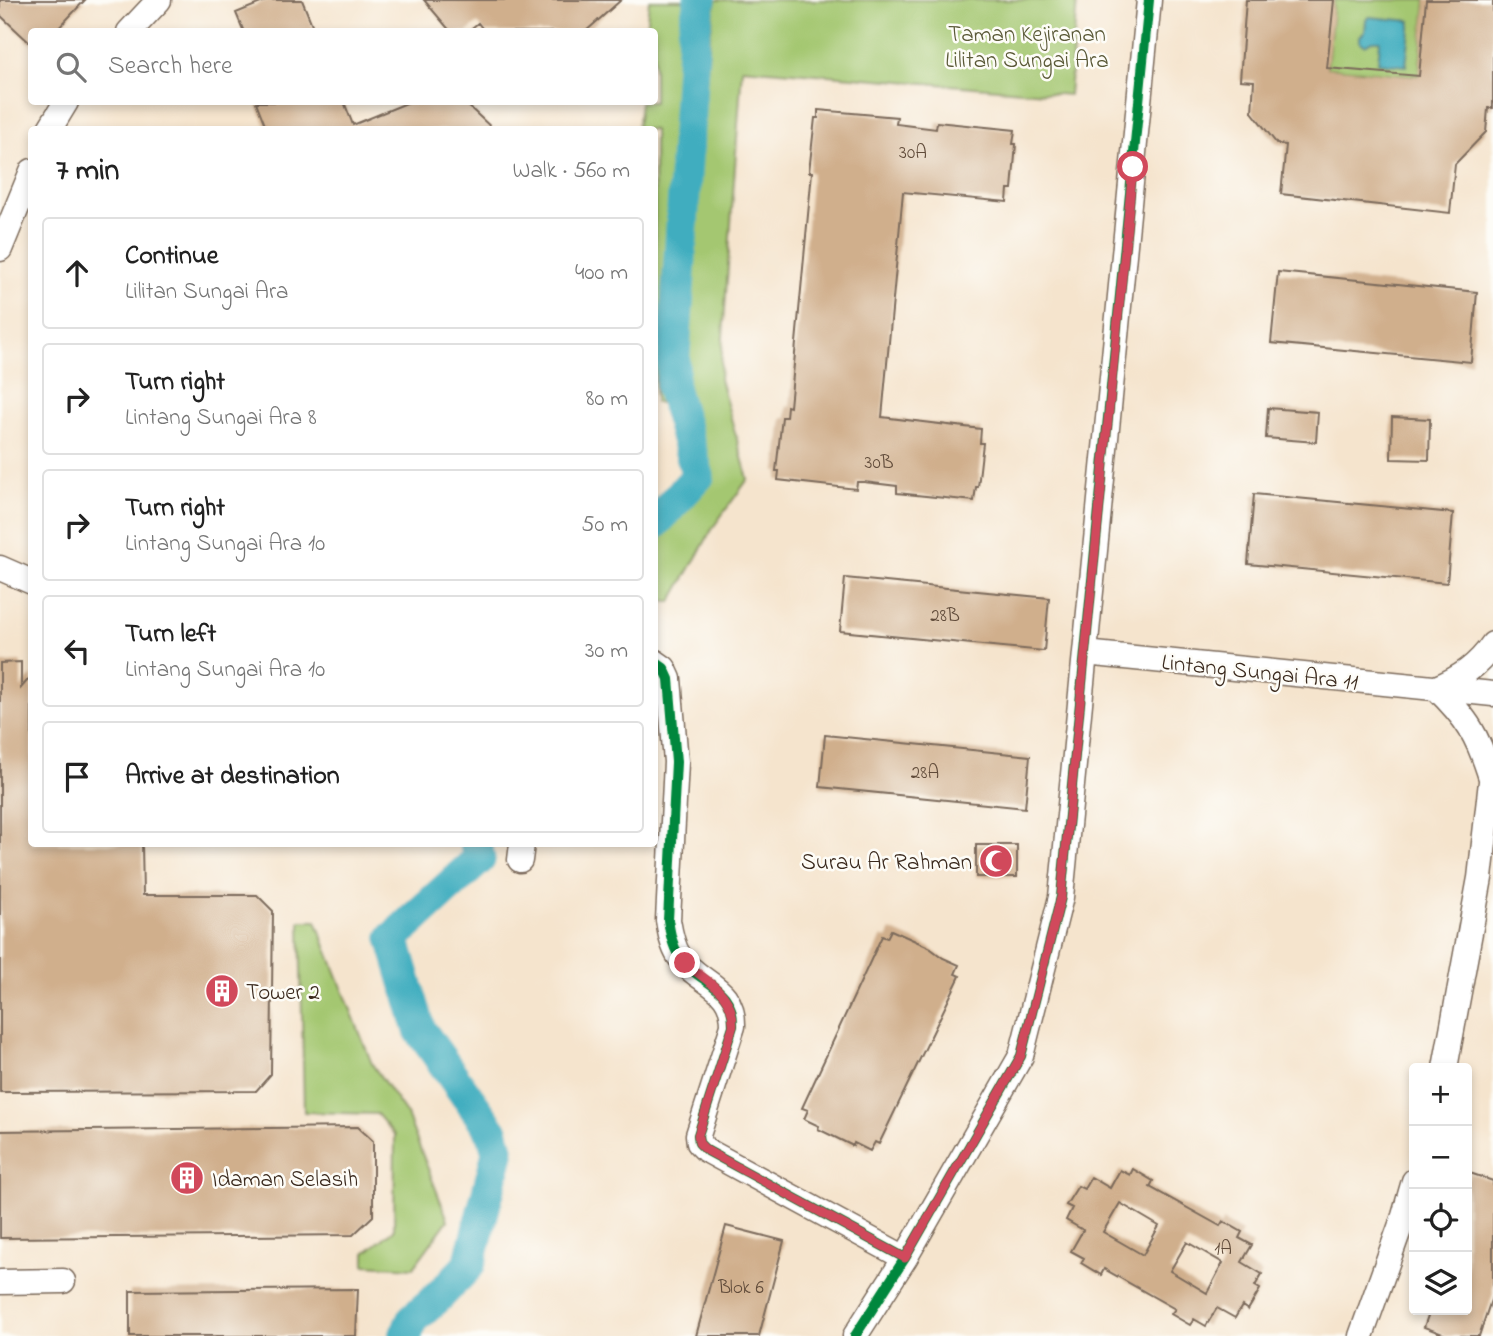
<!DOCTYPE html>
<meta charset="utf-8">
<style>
:root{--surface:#fff;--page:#f6f6f6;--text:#222;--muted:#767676;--line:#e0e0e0}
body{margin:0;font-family:"Indie Flower",sans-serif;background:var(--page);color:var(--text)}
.controls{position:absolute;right:21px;bottom:21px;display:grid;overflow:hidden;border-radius:7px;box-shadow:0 4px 10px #0003}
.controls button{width:63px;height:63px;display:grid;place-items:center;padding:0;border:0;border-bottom:2px solid var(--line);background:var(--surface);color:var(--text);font:35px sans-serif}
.stop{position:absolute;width:21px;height:21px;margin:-16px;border:5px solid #d1495b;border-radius:50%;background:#fff}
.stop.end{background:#d1495b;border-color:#fff;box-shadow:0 2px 7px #0008}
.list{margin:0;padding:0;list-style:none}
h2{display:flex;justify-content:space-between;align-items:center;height:91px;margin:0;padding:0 28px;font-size:30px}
h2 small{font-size:23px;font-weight:400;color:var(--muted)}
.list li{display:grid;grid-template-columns:46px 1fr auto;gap:21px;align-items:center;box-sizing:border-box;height:112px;margin:0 14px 14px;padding:0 14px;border:2px solid var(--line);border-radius:7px}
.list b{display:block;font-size:26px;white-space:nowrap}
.list p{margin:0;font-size:23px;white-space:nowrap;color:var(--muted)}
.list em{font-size:23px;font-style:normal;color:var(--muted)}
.icon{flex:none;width:38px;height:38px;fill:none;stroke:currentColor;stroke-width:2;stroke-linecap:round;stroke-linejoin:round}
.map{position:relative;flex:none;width:1493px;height:1336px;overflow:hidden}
.search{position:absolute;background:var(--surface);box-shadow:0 4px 10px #0003;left:28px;top:28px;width:630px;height:77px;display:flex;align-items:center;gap:18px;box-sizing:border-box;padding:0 24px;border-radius:7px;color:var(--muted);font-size:26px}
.panel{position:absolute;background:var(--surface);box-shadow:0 4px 10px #0003;left:28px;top:126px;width:630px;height:721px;border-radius:7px}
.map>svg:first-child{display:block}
.green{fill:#a4c771;stroke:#707848;stroke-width:2}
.water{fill:#41adbf;stroke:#3e6c6e;stroke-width:2}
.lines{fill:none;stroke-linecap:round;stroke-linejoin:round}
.river{stroke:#41adbf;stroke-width:33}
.building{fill:#d0af8c;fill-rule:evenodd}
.minor-casing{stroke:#7c6b5b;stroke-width:27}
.minor{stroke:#fff;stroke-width:24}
.cycleway-casing{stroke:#fdfcf7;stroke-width:15}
.cycleway{stroke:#00873e;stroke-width:10}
.route{stroke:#d1495b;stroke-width:9}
.labels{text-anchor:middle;stroke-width:5;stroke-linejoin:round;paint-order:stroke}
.number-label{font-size:19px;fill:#604b3a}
.park-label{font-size:23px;fill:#5a5937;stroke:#fdfcf7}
.street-label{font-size:23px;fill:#3b2a1e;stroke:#fdfcf7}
.poi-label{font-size:23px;fill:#3b2a1e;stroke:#fdfcf7;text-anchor:start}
</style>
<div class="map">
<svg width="1493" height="1336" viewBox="0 0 1493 1336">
<rect width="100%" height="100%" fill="#fdfcf7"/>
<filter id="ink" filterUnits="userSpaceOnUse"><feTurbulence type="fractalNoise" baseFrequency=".0143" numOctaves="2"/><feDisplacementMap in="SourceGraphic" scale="14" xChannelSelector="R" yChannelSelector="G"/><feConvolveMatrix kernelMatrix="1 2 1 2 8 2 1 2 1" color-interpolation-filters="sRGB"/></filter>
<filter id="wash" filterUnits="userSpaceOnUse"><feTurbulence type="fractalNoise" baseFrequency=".00686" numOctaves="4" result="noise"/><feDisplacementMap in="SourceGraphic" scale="28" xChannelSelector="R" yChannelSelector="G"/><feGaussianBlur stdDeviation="1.57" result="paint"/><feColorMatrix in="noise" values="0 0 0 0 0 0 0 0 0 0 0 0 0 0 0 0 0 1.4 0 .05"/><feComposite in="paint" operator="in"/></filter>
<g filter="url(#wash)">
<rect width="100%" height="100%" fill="#f5e4cd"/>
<path class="green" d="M649,0H686L679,49L659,403H655L654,130L637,129L640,102H654V32L646,31Z
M716,0H1077L1069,95L742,68L720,379L748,479L714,526L671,602L655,598V540L709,477L681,390L710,35Z
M1334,0H1426L1419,76L1327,68Z
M300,921H316L372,1064L407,1115L448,1220L413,1268L365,1265V1253L394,1230L395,1135L377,1114L304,1112Z"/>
<path class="water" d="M1369,17L1411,21L1406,66L1378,63L1380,41H1372L1365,45L1360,42V36L1365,32L1366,20Z"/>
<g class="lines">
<path class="river" d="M654,524L698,476L672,387L694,32L700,0
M405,1336L413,1319L438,1297L469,1265L498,1153L493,1133L420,1030L393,938L479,859L476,844"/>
</g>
<g id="blocks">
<path class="building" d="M0,0H85L55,32H32V45L0,15Z
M268,0H302L315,32H244L236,13Z
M424,0H621L585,32H485L478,23L467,32H451Z
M1246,0H1334L1327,68L1419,76L1426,0H1493V108H1488L1486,132L1455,164L1450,213L1281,194L1286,145L1277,144L1252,112L1254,81L1240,80Z
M256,102H344L353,125L409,102H464L494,130H267Z
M818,110L897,117L896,124L936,129L937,122L1015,130L1013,144H1016L1012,189H1008L1007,202L903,192L882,417L981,429L980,443H983L978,487H976L974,501L897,493V486L864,482H857L856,489L778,480L779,471H776L782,417H786L787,406L790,407L812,172H809L815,118H818Z
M1278,272L1477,292L1471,362L1271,343Z
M1268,408L1318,412L1316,442L1266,438Z
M1392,417L1430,419L1429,460L1391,459Z
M1254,494L1453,513L1447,583L1248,564Z
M845,578L1049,598L1044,651L840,631Z
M21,662V688L32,675V844H142L143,895H257L273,911L271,1074L256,1091L0,1092V663Z
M825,735L1030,756L1025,808L820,787Z
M976,845H1017V877H976Z
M891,930L931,948V949L943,958L959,965L955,974L960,976L879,1144L875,1142L870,1151L854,1143L853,1146L818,1129L819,1126L804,1119L808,1110L802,1108L882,936L887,938Z
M358,1127L373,1141V1216L353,1235L0,1238V1131Z
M1133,1169L1153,1181L1150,1187L1220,1226L1223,1221L1242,1232L1239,1238L1252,1245L1242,1262L1262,1274L1255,1286L1260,1289L1248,1310L1242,1306L1235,1318L1217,1308L1206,1326L1194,1319L1190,1325L1171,1314L1175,1309L1104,1269L1101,1275L1081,1263L1084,1258L1071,1251L1083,1230L1066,1220L1072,1208L1066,1205L1078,1186L1084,1189L1091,1177L1110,1188L1120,1170L1130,1175ZM1120,1203L1159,1226L1143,1255L1103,1232ZM1187,1242L1223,1263L1207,1293L1170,1271Z
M1470,1173L1493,1181V1294L1479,1336H1448L1424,1327L1430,1310H1467V1182Z
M726,1226L784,1241L759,1336H696Z
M358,1289L356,1336H130V1291Z"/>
</g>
</g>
<g filter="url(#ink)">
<use href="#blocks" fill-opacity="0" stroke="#7c6b5b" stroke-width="2"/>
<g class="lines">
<g class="minor-casing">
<path id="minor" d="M129,32L159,0
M49,130L66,102
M0,249L32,171
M0,568L32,582
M1085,653L1493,694
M654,661L664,668L669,679L676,762L668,920C670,932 672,945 679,956C698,985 734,984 733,1026L698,1135L699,1143L706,1150L905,1258
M1491,778C1478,736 1468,719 1436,688C1460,678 1478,666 1493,644
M520,860L522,844
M1445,1068L1480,878L1493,764
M0,1282L63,1281
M855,1336L905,1258L1021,1056L1061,897L1149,0
M1361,1336L1404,1216L1414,1181"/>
</g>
<use href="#minor" class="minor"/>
<g class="cycleway-casing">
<path id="cycleway" d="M654,661L664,668L669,679L676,762L668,920C670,932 672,945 679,956C698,985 734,984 733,1026L698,1135L699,1143L706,1150L905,1258
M855,1336L905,1258L1021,1056L1061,897L1149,0"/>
</g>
<use href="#cycleway" class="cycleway"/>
</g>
</g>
<g class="lines" filter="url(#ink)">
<path class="route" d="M685,963C707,982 734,993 733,1026L698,1135L699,1143L706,1150L905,1258L1021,1056L1061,897L1133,167"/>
</g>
<defs>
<g id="mosque-disc" transform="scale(1.75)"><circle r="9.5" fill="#d1495b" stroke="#fdfcf7"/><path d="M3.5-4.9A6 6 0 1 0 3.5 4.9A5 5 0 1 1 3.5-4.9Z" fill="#fff"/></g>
<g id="building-disc" transform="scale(1.75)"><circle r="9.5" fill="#d1495b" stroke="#fdfcf7"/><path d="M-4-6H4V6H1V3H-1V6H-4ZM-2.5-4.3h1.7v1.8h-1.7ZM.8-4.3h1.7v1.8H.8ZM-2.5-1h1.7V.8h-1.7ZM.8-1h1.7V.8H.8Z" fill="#fff"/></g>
</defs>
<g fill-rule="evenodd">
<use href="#mosque-disc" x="996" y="861"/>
<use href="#building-disc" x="222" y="991"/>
<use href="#building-disc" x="187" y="1178"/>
</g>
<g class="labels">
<g class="number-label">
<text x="913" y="158">30A</text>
<text x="879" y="468">30B</text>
<text x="945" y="621">28B</text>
<text x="925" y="778">28A</text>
<text x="1223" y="1254">1A</text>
<text x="741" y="1293">Blok 6</text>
</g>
<g class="park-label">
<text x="1027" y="41">Taman Kejiranan<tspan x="1027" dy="26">Lilitan Sungai Ara</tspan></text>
</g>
<g class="street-label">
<text transform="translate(1260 671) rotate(6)" y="8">Lintang Sungai Ara 11</text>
</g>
<g class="poi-label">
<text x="972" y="869" text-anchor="end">Surau Ar Rahman</text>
<text x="246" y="999">Tower 2</text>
<text x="212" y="1186">Idaman Selasih</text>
</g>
</g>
</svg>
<div class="controls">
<button>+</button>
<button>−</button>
<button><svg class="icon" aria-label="locate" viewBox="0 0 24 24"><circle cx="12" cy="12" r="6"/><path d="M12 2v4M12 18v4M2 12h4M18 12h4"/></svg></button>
<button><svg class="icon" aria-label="layers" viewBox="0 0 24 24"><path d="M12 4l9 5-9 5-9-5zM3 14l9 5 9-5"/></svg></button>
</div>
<div class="stop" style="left:1133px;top:167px"></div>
<div class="stop end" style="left:685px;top:963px"></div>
<div class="search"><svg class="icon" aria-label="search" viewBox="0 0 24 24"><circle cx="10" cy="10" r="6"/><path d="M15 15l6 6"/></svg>Search here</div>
<section class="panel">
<h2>7 min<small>Walk · 560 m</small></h2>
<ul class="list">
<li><svg class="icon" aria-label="ahead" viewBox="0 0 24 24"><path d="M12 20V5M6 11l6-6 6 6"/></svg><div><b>Continue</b><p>Lilitan Sungai Ara</p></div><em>400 m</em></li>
<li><svg class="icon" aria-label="right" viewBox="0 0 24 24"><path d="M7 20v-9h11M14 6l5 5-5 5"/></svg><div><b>Turn right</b><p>Lintang Sungai Ara 8</p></div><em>80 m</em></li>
<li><svg class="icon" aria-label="right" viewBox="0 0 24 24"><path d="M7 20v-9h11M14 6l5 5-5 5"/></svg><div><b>Turn right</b><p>Lintang Sungai Ara 10</p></div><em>50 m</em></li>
<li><svg class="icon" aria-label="left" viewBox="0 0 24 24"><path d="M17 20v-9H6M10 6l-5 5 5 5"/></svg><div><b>Turn left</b><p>Lintang Sungai Ara 10</p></div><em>30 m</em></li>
<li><svg class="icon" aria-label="arrive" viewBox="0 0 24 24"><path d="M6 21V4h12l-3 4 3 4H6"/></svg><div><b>Arrive at destination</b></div></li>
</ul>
</section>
</div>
